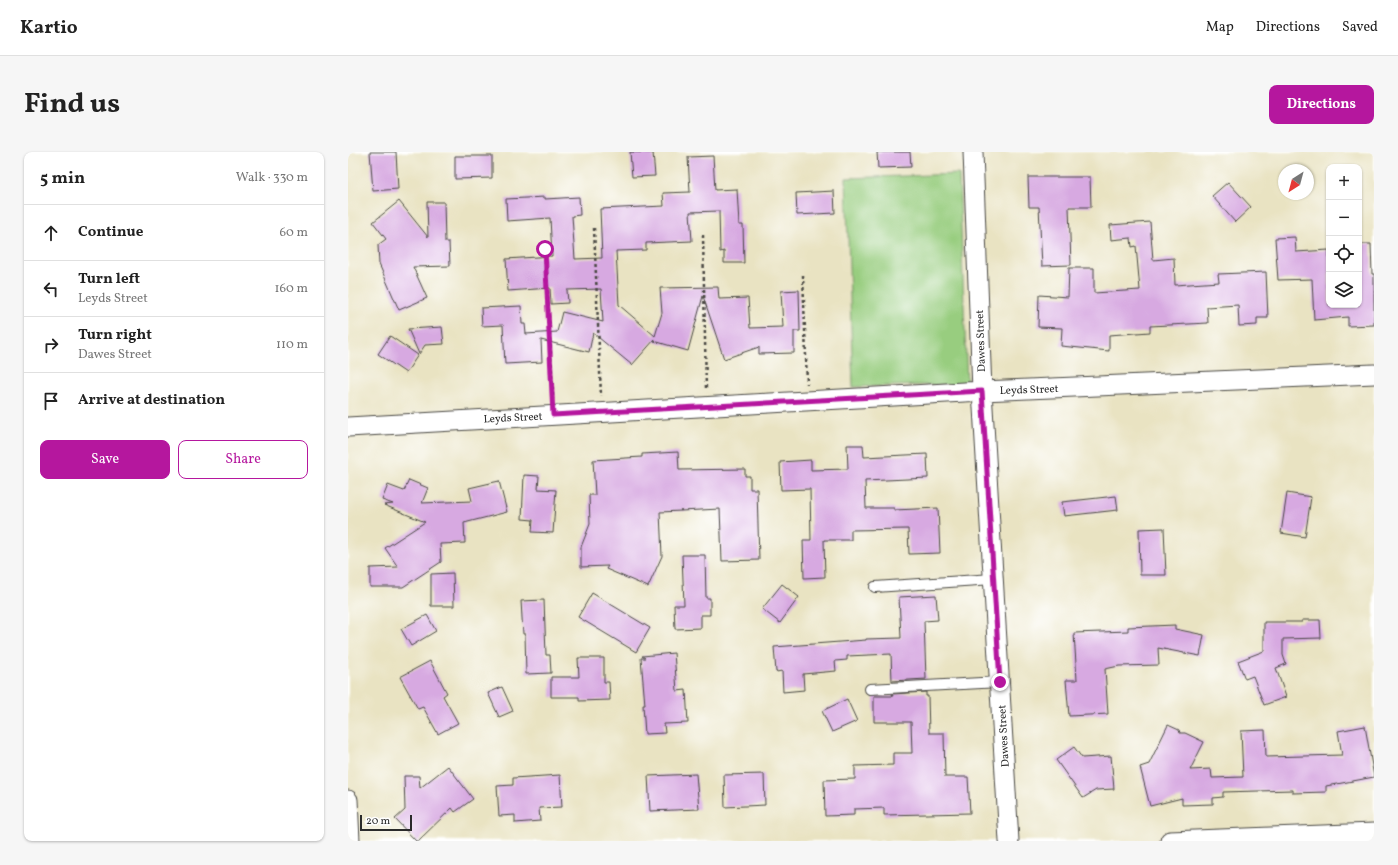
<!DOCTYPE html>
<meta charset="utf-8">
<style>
:root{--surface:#fff;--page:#f6f6f6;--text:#222;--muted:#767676;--line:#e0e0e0;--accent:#b5179e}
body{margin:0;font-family:Vollkorn,serif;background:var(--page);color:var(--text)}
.controls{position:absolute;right:12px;top:12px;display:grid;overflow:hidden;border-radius:8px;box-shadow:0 1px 3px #0004}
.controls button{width:36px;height:36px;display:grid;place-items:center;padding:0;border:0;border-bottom:1px solid var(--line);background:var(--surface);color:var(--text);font:20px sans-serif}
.compass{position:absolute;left:930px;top:12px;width:36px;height:36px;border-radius:50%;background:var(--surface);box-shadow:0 1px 3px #0004;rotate:216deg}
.scale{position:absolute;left:12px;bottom:10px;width:52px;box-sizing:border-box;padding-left:4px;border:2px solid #2b2b2b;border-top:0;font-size:11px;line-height:14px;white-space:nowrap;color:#2b2b2b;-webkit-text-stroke:3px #fff;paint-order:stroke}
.stop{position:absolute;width:12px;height:12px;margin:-9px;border:3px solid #b5179e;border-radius:50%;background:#fff}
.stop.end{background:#b5179e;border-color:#fff;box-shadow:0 1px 4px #0008}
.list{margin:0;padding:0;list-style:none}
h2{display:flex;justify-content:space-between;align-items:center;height:52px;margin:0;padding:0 16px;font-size:17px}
h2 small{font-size:13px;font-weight:400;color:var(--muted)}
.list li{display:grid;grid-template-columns:26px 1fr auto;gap:12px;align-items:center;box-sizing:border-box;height:56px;padding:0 16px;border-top:1px solid var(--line)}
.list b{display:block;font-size:15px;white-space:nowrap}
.list p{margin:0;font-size:13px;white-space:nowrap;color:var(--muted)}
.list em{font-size:13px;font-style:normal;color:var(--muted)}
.actions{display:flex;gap:8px;padding:12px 16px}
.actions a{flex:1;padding:9px 0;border:1px solid var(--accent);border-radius:8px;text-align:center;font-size:14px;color:var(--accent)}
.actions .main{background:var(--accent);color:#fff}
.icon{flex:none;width:22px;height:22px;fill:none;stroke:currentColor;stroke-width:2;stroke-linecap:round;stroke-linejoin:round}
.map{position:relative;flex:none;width:1026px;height:689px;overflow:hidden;border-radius:8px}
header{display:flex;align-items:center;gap:24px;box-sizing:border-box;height:56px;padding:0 20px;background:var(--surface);border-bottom:1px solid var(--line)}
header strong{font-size:19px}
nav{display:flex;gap:22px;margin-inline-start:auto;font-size:14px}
.intro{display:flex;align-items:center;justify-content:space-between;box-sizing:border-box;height:96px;padding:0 24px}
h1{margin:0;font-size:28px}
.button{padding:10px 18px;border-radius:8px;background:var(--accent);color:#fff;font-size:14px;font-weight:700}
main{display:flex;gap:24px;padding:0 24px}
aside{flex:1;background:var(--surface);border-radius:8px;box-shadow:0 1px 3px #0004}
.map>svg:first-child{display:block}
.green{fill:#98cd7f;stroke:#627c55}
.building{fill:#d7a9e1}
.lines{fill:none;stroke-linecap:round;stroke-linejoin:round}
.service-casing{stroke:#484742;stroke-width:12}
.minor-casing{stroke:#484742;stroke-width:21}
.path{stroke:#484742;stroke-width:2.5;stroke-dasharray:3 3;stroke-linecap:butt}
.service{stroke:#fff;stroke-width:10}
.minor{stroke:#fff;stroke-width:19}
.route{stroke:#b5179e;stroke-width:5}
.labels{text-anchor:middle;stroke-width:3;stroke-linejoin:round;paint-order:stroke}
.street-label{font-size:11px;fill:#2b2b2b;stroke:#fff}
</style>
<header>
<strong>Kartio</strong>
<nav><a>Map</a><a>Directions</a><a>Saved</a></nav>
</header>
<div class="intro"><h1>Find us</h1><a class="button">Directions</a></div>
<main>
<aside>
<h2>5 min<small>Walk · 330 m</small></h2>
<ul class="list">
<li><svg class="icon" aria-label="ahead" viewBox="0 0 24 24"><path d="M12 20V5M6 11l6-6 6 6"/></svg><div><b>Continue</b></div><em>60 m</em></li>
<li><svg class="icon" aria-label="left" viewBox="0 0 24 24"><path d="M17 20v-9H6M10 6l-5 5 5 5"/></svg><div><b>Turn left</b><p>Leyds Street</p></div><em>160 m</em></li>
<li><svg class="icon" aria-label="right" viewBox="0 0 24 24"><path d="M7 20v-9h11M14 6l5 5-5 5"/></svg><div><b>Turn right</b><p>Dawes Street</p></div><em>110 m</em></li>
<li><svg class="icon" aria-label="arrive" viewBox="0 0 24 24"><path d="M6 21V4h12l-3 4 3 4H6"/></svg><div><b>Arrive at destination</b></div></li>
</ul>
<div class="actions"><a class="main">Save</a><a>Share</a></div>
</aside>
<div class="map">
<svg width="1026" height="689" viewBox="0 0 1026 689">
<rect width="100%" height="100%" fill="#fff"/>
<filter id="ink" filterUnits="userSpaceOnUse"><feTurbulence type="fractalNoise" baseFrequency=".025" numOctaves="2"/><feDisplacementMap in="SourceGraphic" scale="8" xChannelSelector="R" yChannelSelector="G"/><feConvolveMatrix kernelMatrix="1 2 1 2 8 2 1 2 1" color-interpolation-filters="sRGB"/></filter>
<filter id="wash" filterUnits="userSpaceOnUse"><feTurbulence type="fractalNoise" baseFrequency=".012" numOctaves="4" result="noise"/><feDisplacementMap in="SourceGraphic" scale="16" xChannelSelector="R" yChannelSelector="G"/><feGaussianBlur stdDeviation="0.9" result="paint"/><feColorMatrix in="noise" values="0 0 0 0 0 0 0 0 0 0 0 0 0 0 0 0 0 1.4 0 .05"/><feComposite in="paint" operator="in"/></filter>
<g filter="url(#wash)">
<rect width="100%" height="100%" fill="#e9e3c2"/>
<path class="green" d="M611,22L619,232L505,235L498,26Z"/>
<g id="blocks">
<path class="building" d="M22,0H48L50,37L25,39Z
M282,0L305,1L307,24L284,25Z
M529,0H562L563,15L530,16Z
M107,4H144V26L107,27Z
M365,4L367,38L389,37L391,73H395L396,111H376V99L372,100L371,59L342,60L344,89L298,91V98L268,99L271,153L307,184L314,161L312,136L370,135L371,147L400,146L402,176L435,175L433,139L451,138L452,179H446V201L411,202V195L376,207L355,144L340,199L306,189L307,187L284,213L245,181L241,200L193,188L194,210L157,212L155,173L134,174L133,156L173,154L174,172H177L178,182L209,180L214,160L255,170L253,137L219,138L220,151L203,152L202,136L160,139L158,107L204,104L202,66L159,69L158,47L197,45V47L231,45L232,63L224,64L227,107L254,106L252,57L316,54L315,41L342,40L340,5Z
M680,25H742L743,55H721L723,113L694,114L691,55H681Z
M880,30L903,55L887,70L864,44Z
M486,39L487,61L449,63L448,41Z
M51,49L80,85L79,50H96L97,90H101L102,114L65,115L79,146L51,158L31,112L30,93L38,87L25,70Z
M802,70L805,108L826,106L827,133L871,130L870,122L918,120L920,166H909V173L891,174L890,153L859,155L860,171L802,174V180L761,183V199L713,194L714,176L690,175L691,143L720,145L721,116H746V141L792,138L788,94L784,95L783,86L763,88L762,73Z
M947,85L948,100L981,98V153H1011V92H1023L1024,122H1026V173L1000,174V165L966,168L964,127L930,128L927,86Z
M94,175L96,192L77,193L71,202L60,177Z
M42,184L70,203L58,221L30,202Z
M499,293H515L516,305L579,302L580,326L517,329L518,356H546V358L590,356L592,401L561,402L560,377L503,378V388H476L477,425L456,426L455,388H463L462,337L433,338L432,310L463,308V318L500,317Z
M330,300L331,318L397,317V324H402V337H409L411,408L374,409L372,357L333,359V357V359L312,360L314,404L300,435L258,417L260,414L233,415V395L242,372L241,343H247L245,308L294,305V302Z
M176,323L191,324L190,337L208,338L205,381L184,380L185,368L174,367Z
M61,328L80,336L74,351L124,349L121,336L151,329L159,360L116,371L117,391L92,392L93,410L55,435H22V416L50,415L37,396L77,370L36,353L45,352L34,348L40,333L56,339Z
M939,341L963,345L957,385L933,381Z
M768,344L770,358L716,364L714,350Z
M816,376L818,423H792L791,377Z
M334,403H357L358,446H362V463H353V476L327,477L326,453H336Z
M105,421L106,454H83V422Z
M434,432L451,445L432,471L414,457Z
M244,441L302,476L288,500L230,465Z
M588,443L590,468L576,469L578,527L544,529L543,502L499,504V508L487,509L488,519L455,522L456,538L435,540L434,519L428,520L426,495L518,488V487L553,486L551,445Z
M196,448L198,503H202L203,521L178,522L177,482H175L173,449Z
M79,463L88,479L63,494L53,477Z
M954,468H972L973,486L935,487V503L938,512L928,516L938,545L916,553L905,524L897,527L890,509L916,499V470H954Z
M827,473V477L856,483L852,504L810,496L811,513L771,514L757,517L760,562L721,564L718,528H729L726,481L780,479V475Z
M326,501L329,539L338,538L340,571L316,572L317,581L297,582L295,553H297L293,506H297L294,504Z
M230,506H256V530H261L262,548L231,549V545H203V525H231Z
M82,509L99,541L95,544L110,571L90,582L75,555L70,557L52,525Z
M154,535L165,559L151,565L140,541Z
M578,540V544H580L581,581H596L597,625H620L622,661L536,663V656L506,657V663L477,664L476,628L507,627V614L545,613V601H564L563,570H526V544H545L544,542Z
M499,547L509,569L484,580L474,559Z
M820,573L831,578L832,581H837L856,590L842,618L863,617L864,626L895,625L893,579L917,578L918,605L994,603L990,579L1017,574L1026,625L978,634V640L945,641V638L875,640V645L865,646V652L834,653V646L802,654L792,615L801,612Z
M726,595L734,606L763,604L766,637L748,638L735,646L708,608Z
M100,614L125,647L107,660L104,656L70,689H68L47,667L57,658L56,624H71L72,636Z
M348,622L351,657L302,659L300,624Z
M416,622L417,653L377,655L376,623Z
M212,623L214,655L191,656L192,669L167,671V663L151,664L149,634L165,633V626Z"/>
</g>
</g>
<g filter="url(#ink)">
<use href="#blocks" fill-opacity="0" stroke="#484742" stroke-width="1"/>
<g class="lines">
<g class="service-casing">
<path id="service" d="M527,435L645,427
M522,537L652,530"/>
</g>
<g class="minor-casing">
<path id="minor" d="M625,0L634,239L661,689
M0,275L634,239L1026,222
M0,648L2,689
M822,689L1026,681"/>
</g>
<path class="path" d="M246,76L253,244
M355,83L358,238
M197,97L205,247
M455,123L459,232"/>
<use href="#service" class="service"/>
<use href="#minor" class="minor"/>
</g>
</g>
<g class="lines" filter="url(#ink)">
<path class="route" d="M197,97L205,263L634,239L652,530"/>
</g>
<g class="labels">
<g class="street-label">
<text transform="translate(632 189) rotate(-92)" y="4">Dawes Street</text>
<text transform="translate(681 237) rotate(-2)" y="4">Leyds Street</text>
<text transform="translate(165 265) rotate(-3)" y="4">Leyds Street</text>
<text transform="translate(655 584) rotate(-93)" y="4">Dawes Street</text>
</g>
</g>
</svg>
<div class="controls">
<button>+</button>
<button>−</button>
<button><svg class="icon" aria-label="locate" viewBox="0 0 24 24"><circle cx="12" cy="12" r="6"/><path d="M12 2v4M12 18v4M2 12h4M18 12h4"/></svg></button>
<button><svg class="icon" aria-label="layers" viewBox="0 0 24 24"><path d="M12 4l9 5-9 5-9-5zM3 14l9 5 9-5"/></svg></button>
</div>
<svg class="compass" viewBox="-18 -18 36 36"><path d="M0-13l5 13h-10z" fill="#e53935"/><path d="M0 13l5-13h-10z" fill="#767676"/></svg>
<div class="scale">20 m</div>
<div class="stop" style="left:197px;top:97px"></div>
<div class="stop end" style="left:652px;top:530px"></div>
</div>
</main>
